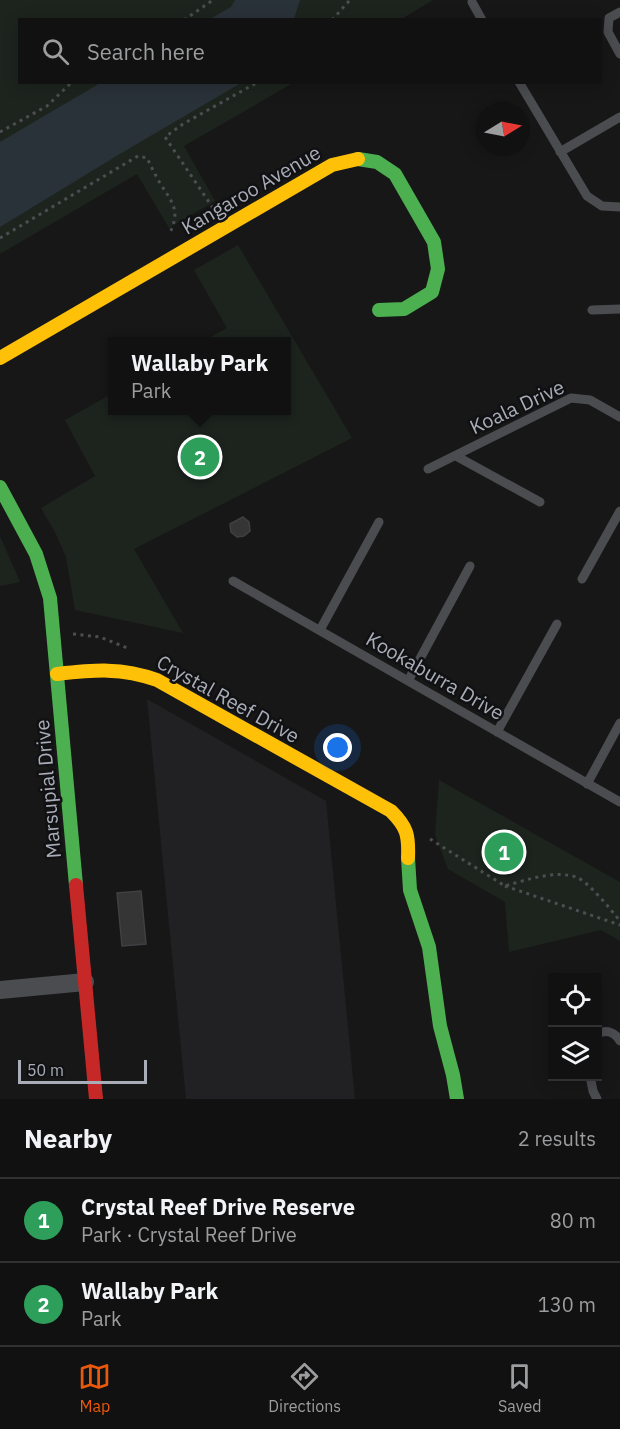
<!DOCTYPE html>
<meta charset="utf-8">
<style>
:root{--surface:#111;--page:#1e1f1f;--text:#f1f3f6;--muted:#9c9d9f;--line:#303131;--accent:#ea580c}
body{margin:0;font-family:"IBM Plex Sans",sans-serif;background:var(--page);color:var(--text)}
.controls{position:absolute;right:18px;bottom:18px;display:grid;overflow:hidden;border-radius:0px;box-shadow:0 3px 15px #0003}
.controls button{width:54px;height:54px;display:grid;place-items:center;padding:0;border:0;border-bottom:2px solid var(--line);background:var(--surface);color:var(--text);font:30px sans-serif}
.compass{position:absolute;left:476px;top:102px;width:54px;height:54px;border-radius:50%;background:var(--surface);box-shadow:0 3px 15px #0003;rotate:80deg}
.scale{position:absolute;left:18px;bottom:15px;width:129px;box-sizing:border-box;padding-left:6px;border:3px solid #a8adb8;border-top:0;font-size:16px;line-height:21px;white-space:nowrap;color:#a8adb8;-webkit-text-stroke:4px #111113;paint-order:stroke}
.you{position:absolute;left:338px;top:748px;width:21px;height:21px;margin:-15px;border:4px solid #fff;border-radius:50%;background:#1a73e8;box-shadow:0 0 0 9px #1a73e833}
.badge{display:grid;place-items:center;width:39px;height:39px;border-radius:50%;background:var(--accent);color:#fff;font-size:20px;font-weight:700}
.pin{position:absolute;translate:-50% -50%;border:3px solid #fff;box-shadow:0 2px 6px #0006}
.popup{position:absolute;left:108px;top:337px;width:183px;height:78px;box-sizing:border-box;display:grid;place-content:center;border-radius:0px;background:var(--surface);filter:drop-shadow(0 2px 4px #0005);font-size:20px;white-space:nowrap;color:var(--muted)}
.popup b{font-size:22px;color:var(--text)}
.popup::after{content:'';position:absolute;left:50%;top:100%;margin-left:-12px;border:12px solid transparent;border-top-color:var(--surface)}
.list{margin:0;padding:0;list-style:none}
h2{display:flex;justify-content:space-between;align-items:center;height:78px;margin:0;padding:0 24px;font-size:26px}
h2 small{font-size:20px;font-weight:400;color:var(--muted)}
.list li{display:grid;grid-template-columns:39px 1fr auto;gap:18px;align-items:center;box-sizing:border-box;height:84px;padding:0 24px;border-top:2px solid var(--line)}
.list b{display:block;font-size:22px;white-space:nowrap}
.list p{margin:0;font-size:20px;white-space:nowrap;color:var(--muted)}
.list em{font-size:20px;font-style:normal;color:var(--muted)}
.icon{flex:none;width:33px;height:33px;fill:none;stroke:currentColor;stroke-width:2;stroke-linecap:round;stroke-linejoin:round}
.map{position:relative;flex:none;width:620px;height:1099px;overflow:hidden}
.search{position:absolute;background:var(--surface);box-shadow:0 3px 15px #0003;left:18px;right:18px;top:18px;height:66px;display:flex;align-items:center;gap:15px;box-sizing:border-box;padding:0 21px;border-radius:0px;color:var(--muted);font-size:22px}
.sheet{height:246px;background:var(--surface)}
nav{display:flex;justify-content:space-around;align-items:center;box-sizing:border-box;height:84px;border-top:2px solid var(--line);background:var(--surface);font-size:16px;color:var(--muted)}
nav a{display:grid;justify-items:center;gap:3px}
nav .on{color:var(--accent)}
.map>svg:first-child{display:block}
.built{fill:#212123}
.green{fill:#1d241e}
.water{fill:#2a3239}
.building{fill:#353536;stroke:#3f4043;stroke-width:1.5}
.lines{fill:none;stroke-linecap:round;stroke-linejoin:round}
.path{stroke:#4d4e52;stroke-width:3;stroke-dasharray:3 4.5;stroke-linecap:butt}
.lane{stroke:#4b4c50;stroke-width:9}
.street{stroke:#4b4c50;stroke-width:18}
.fast{stroke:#4caf50;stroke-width:14}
.slow{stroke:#ffc107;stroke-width:14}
.jam{stroke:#c62828;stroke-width:14}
.labels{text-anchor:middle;stroke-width:5;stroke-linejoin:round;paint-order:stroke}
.street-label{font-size:20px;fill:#a8adb8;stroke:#111113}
</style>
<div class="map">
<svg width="620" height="1099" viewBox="0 0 620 1099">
<rect width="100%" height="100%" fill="#171717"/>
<path class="built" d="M147,699L326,801L355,1099H186Z"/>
<path class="green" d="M0,0H433L400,20H20V82L293,83L184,146L215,201L169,228L137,174L0,254Z
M238,245L352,438L134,549L183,633L75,610L66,557L56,534L41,508L95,476L65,420L113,393V410H287V342L203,341L227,328L194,270Z
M0,536L20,582L0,586Z
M439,780L620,882V941L601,930L509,952L505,902L448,869L435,835Z"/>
<path class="water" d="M235,0H300L294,19H210L231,7Z
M102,82L241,83L118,155L0,227V142Z"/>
<path class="building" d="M243,517L249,522L250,531L244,536L237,537L231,532L230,524Z
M141,891L146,944L122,946L117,893Z"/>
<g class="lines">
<path class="path" d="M184,20L213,0
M332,20L350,0
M0,132L47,106L72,82
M213,208L165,137L183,124L258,82
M0,238L138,156L147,158C151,166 155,175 160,183C173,204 181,210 169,235
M73,634L100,637L130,649
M430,839L505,886C526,880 554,870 576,877C588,881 611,910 620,921
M505,886L620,925"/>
<path class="lane" d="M472,2L482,20
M620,12L609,18L608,32L620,54
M519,82L587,196L602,206L620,207
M560,152L620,117
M592,310L620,309
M456,456L540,502
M428,469L571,398L590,400L620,417
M582,579L620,511
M233,581L620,802
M320,630L379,522
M408,681L470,566
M497,732L557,624
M587,784L620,723
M598,1034C606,1029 615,1032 620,1041
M590,1076L593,1091L597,1099"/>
<path class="street" d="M0,990L85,982"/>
<path class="fast" d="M358,159L377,162L395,174L434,242L438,269L432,292L404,309L379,310
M0,487L36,554L50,598L76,885
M408,858L410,890L429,947L440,1026L453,1075L457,1099"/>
<path class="slow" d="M0,358L332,165L358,159
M57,674C94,670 121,667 157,680L391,811C407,827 409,835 408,858"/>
<path class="jam" d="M76,885L96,1099"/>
</g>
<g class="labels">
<g class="street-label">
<text transform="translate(251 190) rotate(-30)" y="7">Kangaroo Avenue</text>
<text transform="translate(517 407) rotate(-25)" y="7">Koala Drive</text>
<text transform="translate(435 676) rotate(30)" y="7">Kookaburra Drive</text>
<text transform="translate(228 699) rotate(29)" y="7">Crystal Reef Drive</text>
<text transform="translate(48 789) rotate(-95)" y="7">Marsupial Drive</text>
</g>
</g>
</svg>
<div class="controls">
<button><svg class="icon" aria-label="locate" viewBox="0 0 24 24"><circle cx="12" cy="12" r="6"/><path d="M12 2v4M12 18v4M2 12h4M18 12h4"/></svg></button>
<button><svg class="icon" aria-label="layers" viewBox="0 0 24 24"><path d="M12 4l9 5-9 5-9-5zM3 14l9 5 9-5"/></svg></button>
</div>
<svg class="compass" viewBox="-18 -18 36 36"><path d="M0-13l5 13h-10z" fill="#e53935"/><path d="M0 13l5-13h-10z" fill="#9c9d9f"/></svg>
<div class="scale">50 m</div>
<div class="you"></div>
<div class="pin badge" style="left:504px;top:852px;background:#2e9e5b">1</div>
<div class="pin badge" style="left:200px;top:457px;background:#2e9e5b">2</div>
<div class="popup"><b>Wallaby Park</b>Park</div>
<div class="search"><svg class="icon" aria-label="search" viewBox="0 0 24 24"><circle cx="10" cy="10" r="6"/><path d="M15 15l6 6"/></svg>Search here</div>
</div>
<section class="sheet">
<h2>Nearby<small>2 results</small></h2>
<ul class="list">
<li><span class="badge" style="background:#2e9e5b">1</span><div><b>Crystal Reef Drive Reserve</b><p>Park · Crystal Reef Drive</p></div><em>80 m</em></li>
<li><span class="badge" style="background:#2e9e5b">2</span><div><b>Wallaby Park</b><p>Park</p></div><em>130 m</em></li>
</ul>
</section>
<nav>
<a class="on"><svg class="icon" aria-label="map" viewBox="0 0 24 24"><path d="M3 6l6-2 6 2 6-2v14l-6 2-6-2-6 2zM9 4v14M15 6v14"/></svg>Map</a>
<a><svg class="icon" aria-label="directions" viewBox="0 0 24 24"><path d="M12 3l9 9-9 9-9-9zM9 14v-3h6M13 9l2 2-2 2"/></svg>Directions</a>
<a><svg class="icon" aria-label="saved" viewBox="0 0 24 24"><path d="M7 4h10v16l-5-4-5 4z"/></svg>Saved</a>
</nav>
